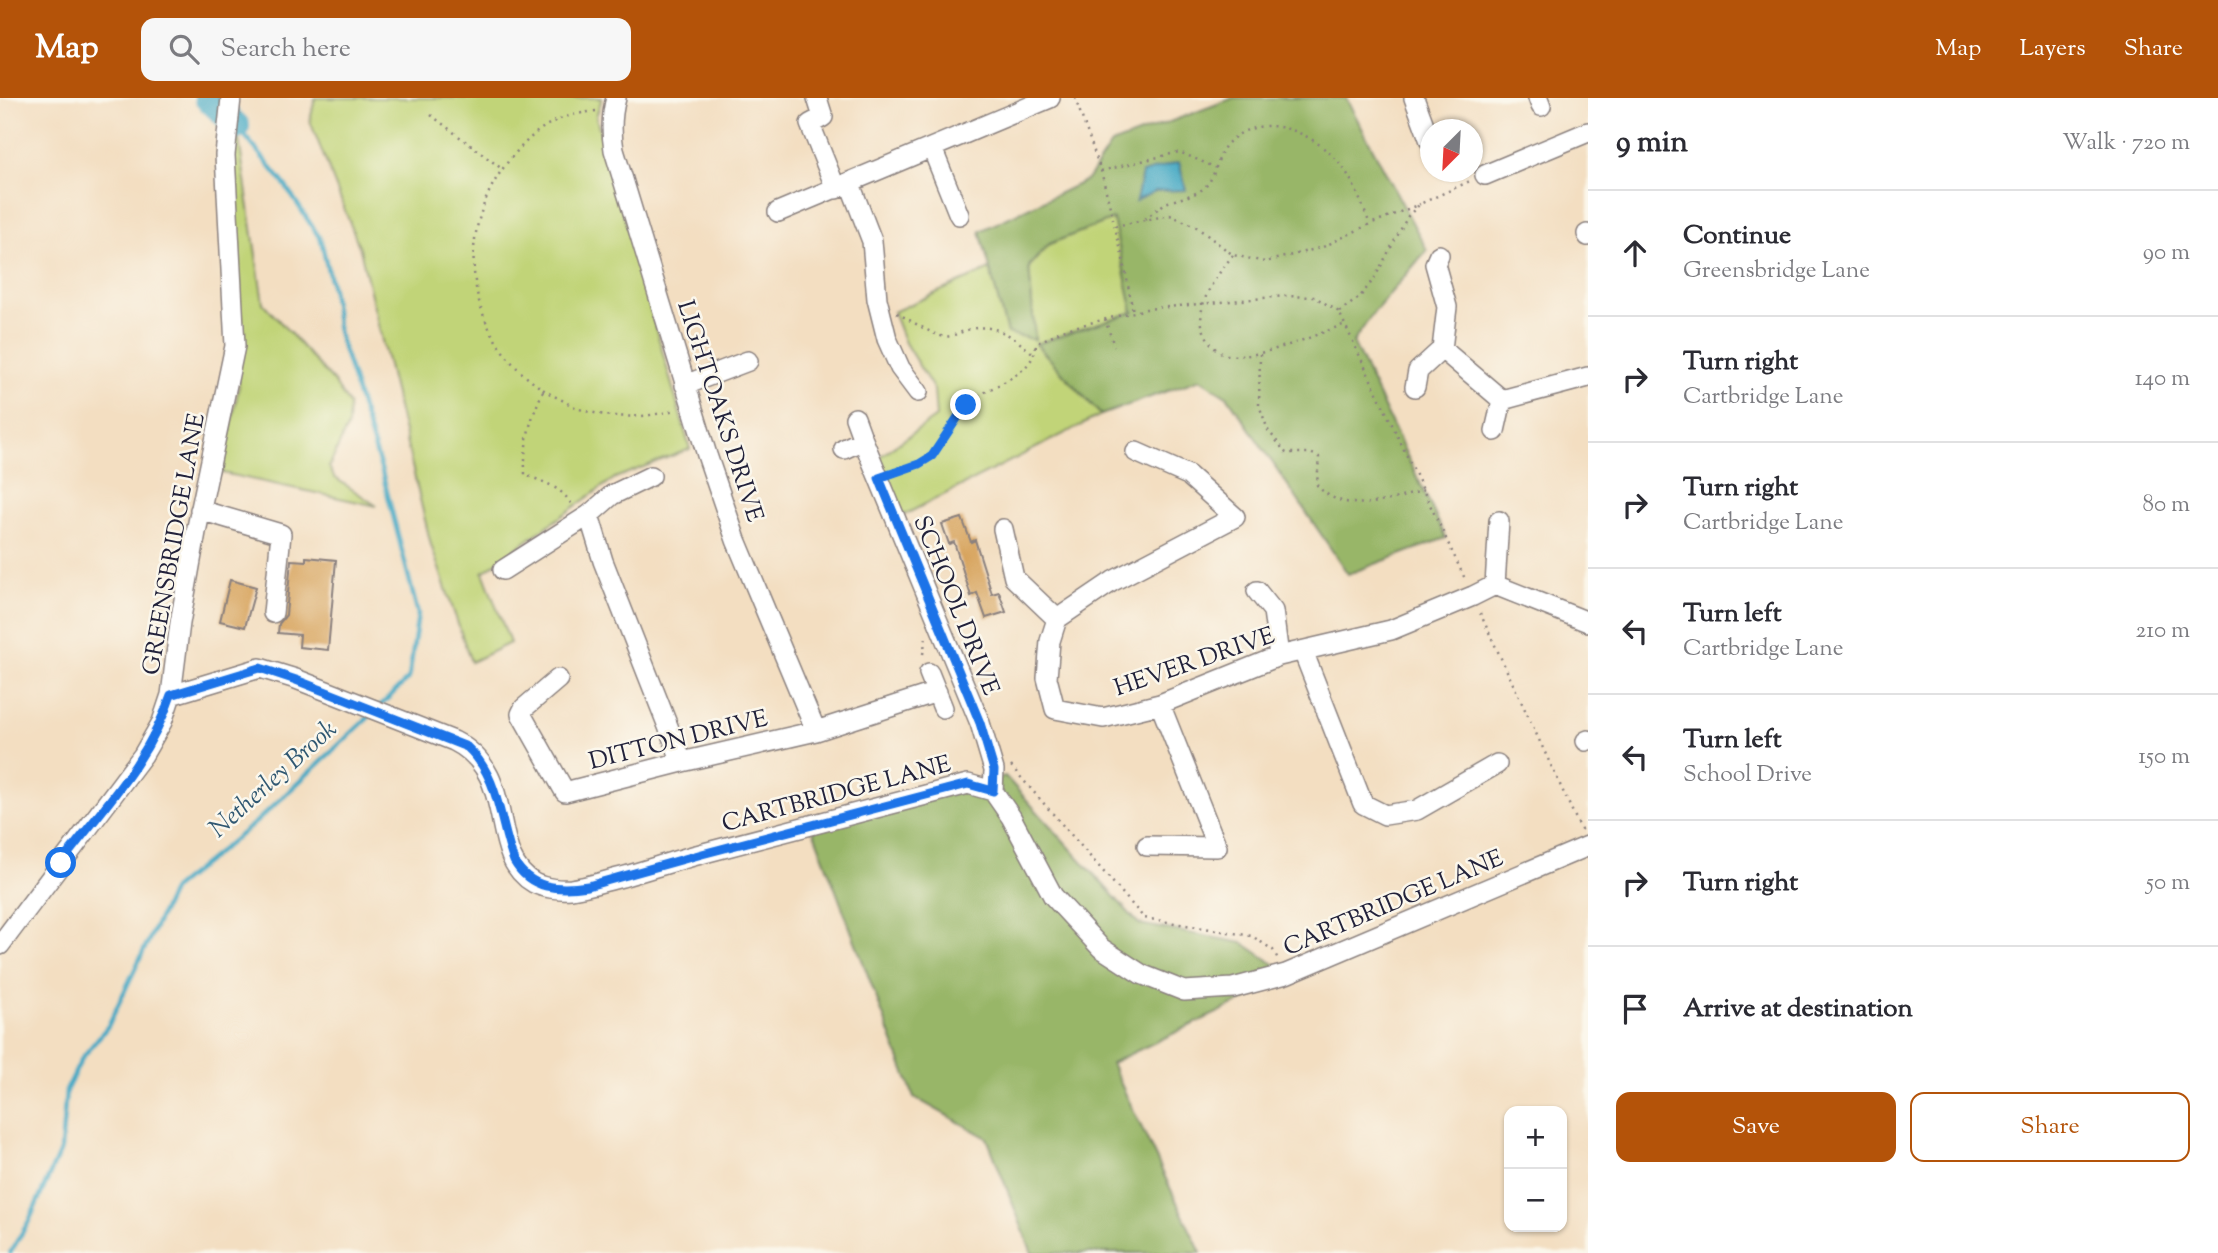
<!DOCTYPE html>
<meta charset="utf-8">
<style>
:root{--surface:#fff;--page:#f7f7f7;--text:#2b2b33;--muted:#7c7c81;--line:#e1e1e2;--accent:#b45309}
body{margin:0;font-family:"Sorts Mill Goudy",serif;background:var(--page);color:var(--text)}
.controls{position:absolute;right:21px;bottom:21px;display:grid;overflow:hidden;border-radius:14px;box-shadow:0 2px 5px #0004}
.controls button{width:63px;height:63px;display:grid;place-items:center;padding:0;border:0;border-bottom:2px solid var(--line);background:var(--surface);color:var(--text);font:35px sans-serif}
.compass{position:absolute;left:1420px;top:21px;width:63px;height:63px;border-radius:50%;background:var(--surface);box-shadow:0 2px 5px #0004;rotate:204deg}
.stop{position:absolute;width:21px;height:21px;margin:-16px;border:5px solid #1a73e8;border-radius:50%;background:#fff}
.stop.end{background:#1a73e8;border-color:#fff;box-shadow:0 2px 7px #0008}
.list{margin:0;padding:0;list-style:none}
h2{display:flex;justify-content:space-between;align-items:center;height:91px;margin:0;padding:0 28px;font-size:30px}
h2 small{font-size:23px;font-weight:400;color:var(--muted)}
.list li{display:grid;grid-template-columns:46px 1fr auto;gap:21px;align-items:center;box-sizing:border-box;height:126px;padding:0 28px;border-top:2px solid var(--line)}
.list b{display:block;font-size:26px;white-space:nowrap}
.list p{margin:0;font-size:23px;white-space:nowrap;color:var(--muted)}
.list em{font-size:23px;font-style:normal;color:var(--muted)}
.actions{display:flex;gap:14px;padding:21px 28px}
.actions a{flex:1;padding:16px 0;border:2px solid var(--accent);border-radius:14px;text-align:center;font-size:24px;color:var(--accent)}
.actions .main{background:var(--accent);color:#fff}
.icon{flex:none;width:38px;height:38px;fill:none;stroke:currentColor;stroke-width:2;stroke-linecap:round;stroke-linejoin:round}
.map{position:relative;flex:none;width:1588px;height:1155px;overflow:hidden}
header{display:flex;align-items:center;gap:42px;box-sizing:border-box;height:98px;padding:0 35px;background:var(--accent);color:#fff}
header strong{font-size:33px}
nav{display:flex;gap:38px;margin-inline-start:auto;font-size:24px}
.search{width:490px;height:63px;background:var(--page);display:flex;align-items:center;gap:18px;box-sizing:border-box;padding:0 24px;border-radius:14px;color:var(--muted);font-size:26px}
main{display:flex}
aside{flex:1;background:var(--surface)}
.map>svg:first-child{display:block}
.green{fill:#c1d478;stroke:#727b5a;stroke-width:2}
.forest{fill:#98b668;stroke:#5d6c52;stroke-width:2}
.water{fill:#44a9c4;stroke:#336680;stroke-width:2}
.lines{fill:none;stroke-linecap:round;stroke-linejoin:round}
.stream{stroke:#44a9c4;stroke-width:4.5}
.river{stroke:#44a9c4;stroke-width:26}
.building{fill:#d7a35c}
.minor-casing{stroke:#8a807e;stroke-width:22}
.path{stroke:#8a807e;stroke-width:2.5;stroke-dasharray:2 5;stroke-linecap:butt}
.minor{stroke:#fff;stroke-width:19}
.route{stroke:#1a73e8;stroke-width:9}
.labels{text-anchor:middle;stroke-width:5;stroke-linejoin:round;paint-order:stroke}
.street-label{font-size:24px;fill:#22223b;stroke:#fbf7ec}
.water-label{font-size:26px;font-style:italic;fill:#305872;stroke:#fbf7ec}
</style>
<header>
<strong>Map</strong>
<div class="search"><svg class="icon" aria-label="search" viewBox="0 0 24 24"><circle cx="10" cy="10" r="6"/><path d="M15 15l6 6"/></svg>Search here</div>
<nav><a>Map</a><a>Layers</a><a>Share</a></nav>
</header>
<main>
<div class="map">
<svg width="1588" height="1155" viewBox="0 0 1588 1155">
<rect width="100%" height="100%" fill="#fbf7ec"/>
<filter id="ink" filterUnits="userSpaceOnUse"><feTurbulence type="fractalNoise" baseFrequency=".0143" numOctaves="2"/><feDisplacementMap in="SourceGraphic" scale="14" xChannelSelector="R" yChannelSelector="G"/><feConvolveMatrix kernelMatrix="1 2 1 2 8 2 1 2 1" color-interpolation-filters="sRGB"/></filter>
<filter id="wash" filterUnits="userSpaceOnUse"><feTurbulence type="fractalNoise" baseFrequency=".00686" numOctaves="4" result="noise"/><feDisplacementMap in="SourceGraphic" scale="28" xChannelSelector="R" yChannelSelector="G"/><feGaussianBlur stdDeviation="1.57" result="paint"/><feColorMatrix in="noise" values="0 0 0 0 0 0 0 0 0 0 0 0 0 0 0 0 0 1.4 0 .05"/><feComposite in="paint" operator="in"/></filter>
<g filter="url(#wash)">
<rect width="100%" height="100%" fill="#f3dec1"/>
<path class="green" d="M315,0H602L596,19L690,351L615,380L483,474L510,545L471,564L431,447L360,151L310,23Z
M237,28L263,205L334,284L349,307L348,327L329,369L334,379L377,408L222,375L239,288L235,248L227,87Z
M1113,121L1133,214L1036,246L1101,317L896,421L872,364L936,319L934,292L905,245L893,214L990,171L1007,235L1035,241L1029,169L1049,146Z"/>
<path class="forest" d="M1233,0H1346L1427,152L1375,213L1353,244L1446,440L1348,476L1228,299L1200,281L1101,317L1036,246L1133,214L1113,121L1049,146L1029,168L1035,242L1007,235L980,133L1087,82L1111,46Z
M1005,678L1139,826L1243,845L1280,870L1272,889L1111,965L1201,1155H1032L987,1040L914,999L810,724Z"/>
<path class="water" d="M1179,64L1186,92L1155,93L1136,103L1142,75Z"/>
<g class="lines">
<path class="stream" d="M237,28L285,87L321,142L332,191L338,234L382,374L418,516L409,580L380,608
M10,1155L29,1123L61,1051L66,993L82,960L108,928L173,791L256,724L371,617"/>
<path class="river" d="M207,0L237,28"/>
</g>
<g id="blocks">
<path class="building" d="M962,420L971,444L975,442L992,496L999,494L1006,514L986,520L977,495L971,498L954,444L949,446L942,426Z
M306,459L336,462L328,552L299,549L300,537L278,535L279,526L286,517L291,462L306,463Z
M230,482L256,489L245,529L220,523Z"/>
</g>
</g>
<g filter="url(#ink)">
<use href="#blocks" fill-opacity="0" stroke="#8a807e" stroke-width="2"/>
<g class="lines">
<g class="minor-casing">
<path id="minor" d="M616,0C611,18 611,34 614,52L707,357L736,442L816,633
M817,0L823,19L810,26L836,91
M1414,0L1430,43
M1538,0L1541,8
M932,50L959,117
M1485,77L1588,34
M850,86L872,143L877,201L887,241L900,270L918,294
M778,114L1050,0
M1587,136L1588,138
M1439,157L1435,166L1447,209L1442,251
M685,287L748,263
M1415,289L1418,273L1442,251L1502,302L1588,279
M1495,333L1502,302
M863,342L980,625L994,672L993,693
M844,351L863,342L855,320
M1136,354L1188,377L1235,419L1113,483L1057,521L1050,543L1047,580L1055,611L1103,620L1160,606L1279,558L1391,532L1473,498L1495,487L1588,524
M200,412L281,436L273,515
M589,417L612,397L651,378
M1003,431L1014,480L1057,521
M503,472L589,417L603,463L682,664
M1495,487L1499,423
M1257,493L1273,513L1279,558
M1303,553L1363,706L1385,717L1417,712L1497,666
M929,575L943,610
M558,581L524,610L521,616L565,694L682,664L816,633L937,594
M171,597L260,570L296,581L454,643C520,676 485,757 534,785C544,790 559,792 571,791C588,789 605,783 622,779C650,771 677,762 704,755C792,732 880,709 968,686L993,693L1011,719L1053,798L1101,850L1141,876L1184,893L1233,890L1286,876L1588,748
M1586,643L1588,642
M1147,748L1217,749L1160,606
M0,847L143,657L162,624L171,597L180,525L196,434L235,248L225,57L231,0"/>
</g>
<path class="path" d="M1075,0L1101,73L1124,165L1133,214
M596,13C554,18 538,29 511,60C445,139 469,258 562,302C569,306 577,311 586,313C616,321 645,320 675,312
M431,17L502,71
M1101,73L1179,54L1217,70
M1145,121C1152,116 1159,109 1166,105C1178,100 1196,98 1205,89C1217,77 1217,57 1227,46C1265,7 1323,38 1348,77C1357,92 1363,110 1370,126
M1115,128L1170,117L1195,128L1233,157L1265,164L1323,149L1370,126L1420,106
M1233,157C1218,176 1193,207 1204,233C1208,242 1212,249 1220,254C1245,269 1316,236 1343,227
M1339,214L1359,200L1374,181L1408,118L1420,106L1470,83
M897,215C910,222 928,234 941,238C951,240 958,235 967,232C996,223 1014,240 1035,257
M1105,221L1114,248
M1260,256L1259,307L1268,332L1286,355H1310L1319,359L1317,387C1342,418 1391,403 1424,392
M543,293C529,325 524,343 525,377C542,383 564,390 572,408
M894,375C906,371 919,368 929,360C945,346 951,321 966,307C988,286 1034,280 1036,246L1062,232L1146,211L1285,198L1315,199L1339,214L1466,483
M1480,515L1582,734
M923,556L926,539
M1011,668L1144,820L1252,838L1273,852L1278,861"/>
<use href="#minor" class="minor"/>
</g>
</g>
<g class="lines" filter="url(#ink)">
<path class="route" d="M61,765C101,712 150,661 171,597L260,570L296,582L467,649C500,679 499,724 514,763C530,791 558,793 588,788L702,756L968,686L993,693L994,672L980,625L879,380L919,366L932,358L966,307"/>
</g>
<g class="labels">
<g class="street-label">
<text transform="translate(721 313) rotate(72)" y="8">LIGHTOAKS DRIVE</text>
<text transform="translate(173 446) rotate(-80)" y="8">GREENSBRIDGE LANE</text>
<text transform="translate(957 507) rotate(68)" y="8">SCHOOL DRIVE</text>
<text transform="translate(1194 563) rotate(-19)" y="8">HEVER DRIVE</text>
<text transform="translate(678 641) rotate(-14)" y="8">DITTON DRIVE</text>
<text transform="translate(836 695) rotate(-15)" y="8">CARTBRIDGE LANE</text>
<text transform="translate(1393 804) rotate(-23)" y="8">CARTBRIDGE LANE</text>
</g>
<g class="water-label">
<text transform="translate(272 680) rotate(-42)" y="9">Netherley Brook</text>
</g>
</g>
</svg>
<div class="controls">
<button>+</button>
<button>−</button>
</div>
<svg class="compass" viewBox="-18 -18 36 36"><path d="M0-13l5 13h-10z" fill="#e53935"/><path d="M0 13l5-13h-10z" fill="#7c7c81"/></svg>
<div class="stop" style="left:61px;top:765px"></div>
<div class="stop end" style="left:966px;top:307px"></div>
</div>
<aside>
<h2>9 min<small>Walk · 720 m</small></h2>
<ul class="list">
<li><svg class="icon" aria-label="ahead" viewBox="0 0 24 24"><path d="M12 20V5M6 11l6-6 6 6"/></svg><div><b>Continue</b><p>Greensbridge Lane</p></div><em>90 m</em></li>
<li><svg class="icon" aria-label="right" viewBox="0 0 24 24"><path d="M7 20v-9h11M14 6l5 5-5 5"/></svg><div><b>Turn right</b><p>Cartbridge Lane</p></div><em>140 m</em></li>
<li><svg class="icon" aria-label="right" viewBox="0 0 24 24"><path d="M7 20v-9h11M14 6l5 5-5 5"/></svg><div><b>Turn right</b><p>Cartbridge Lane</p></div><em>80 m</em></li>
<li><svg class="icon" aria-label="left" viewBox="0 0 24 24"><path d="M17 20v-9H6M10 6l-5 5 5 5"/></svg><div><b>Turn left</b><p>Cartbridge Lane</p></div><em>210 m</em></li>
<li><svg class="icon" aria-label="left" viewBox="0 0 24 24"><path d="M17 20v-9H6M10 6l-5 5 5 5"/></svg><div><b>Turn left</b><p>School Drive</p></div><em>150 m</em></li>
<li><svg class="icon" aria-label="right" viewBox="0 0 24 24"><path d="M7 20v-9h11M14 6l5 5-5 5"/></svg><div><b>Turn right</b></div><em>50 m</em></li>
<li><svg class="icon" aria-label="arrive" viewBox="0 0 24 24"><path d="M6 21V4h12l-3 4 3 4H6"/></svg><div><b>Arrive at destination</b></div></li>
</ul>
<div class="actions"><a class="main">Save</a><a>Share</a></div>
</aside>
</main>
